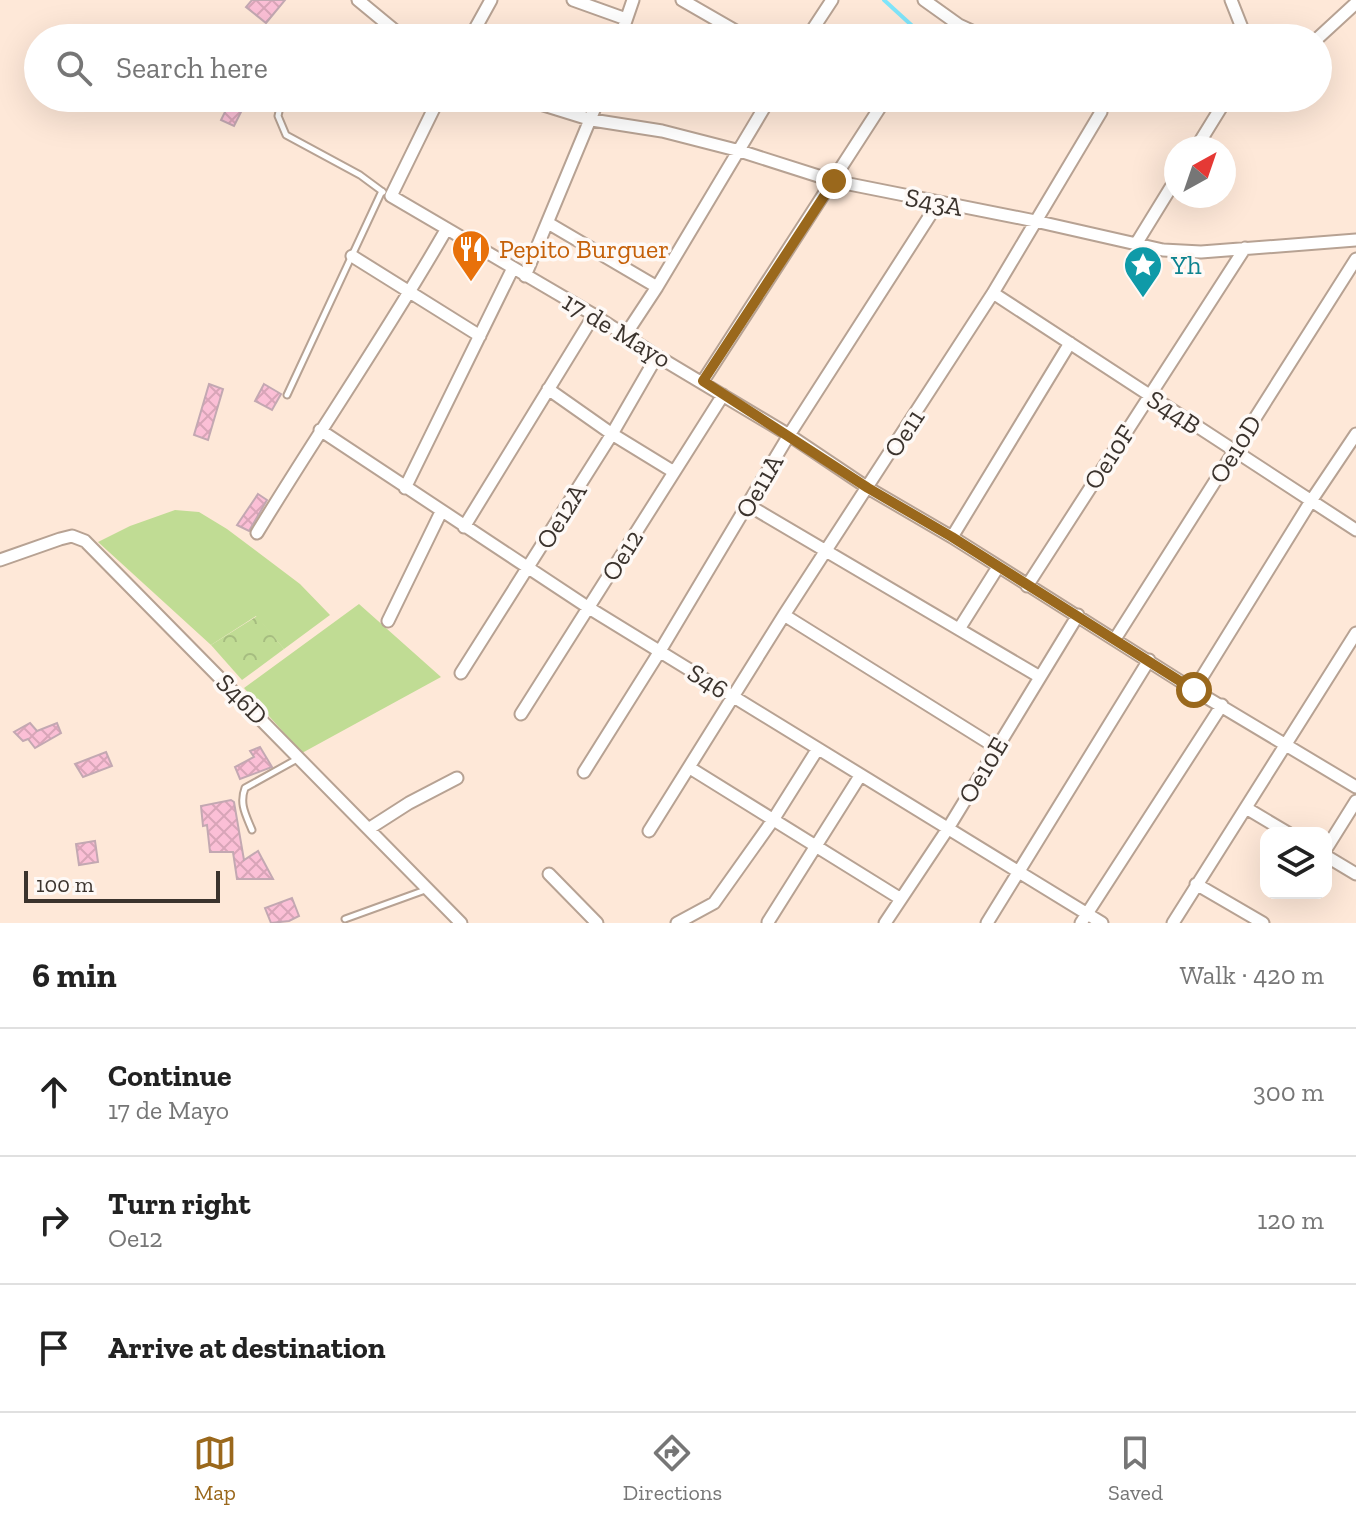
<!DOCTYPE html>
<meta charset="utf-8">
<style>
:root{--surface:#fff;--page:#f2f2f2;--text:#222;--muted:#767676;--line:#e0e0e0;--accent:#9a681c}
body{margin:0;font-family:"Zilla Slab",serif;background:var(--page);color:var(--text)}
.controls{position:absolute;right:24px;bottom:24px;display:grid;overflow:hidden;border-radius:16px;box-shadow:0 8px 32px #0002}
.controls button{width:72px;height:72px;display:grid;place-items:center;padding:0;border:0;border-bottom:2px solid var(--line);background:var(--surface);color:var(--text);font:40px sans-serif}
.compass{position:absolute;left:1164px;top:136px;width:72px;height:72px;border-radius:50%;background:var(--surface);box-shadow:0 8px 32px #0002;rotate:40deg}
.scale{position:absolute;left:24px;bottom:20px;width:196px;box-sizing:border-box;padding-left:8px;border:4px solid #3b332d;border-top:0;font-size:22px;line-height:28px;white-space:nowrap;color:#3b332d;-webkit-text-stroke:6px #fef9f6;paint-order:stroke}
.stop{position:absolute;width:24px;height:24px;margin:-18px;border:6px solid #9a681c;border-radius:50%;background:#fff}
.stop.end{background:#9a681c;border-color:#fff;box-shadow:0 2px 8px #0008}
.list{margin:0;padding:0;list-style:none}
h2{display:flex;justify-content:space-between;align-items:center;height:104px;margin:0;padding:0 32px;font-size:34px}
h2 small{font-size:26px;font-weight:400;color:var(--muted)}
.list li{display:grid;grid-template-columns:52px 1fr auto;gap:24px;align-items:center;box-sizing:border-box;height:128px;padding:0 32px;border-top:2px solid var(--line)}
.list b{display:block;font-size:30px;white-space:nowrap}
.list p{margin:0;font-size:26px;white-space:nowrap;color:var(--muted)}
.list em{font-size:26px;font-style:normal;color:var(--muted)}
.icon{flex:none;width:44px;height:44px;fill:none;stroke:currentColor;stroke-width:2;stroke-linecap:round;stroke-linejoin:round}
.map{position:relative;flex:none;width:1356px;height:923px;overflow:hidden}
.search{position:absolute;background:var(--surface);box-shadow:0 8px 32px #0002;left:24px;right:24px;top:24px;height:88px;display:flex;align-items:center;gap:20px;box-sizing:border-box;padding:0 28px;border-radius:44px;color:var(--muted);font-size:30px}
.sheet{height:488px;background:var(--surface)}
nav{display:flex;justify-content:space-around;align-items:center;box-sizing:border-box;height:112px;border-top:2px solid var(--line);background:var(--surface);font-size:22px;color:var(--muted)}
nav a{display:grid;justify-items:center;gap:4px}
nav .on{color:var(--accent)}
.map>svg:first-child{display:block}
.green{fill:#c0dc94}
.park{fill:url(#park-crowns)}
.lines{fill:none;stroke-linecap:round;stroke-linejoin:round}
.stream{stroke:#80e5fa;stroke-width:4}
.building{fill:url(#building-cross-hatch);stroke:#c3a8b2;stroke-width:2}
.service-casing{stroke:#b7a293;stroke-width:9}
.minor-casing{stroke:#b7a293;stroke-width:15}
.service{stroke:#fff;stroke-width:5}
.minor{stroke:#fff;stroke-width:11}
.route{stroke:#9a681c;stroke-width:10}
.labels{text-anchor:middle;stroke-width:7;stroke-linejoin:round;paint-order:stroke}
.street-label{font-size:26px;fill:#3b332d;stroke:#fef9f6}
.food-label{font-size:26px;fill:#c56008;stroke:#fef9f6;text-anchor:start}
.culture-label{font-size:26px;fill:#0d838f;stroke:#fef9f6;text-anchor:start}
</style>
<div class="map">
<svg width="1356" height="923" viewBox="0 0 1356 923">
<defs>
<pattern id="park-crowns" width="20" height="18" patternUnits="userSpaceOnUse" patternTransform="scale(2)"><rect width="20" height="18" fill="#c0dc94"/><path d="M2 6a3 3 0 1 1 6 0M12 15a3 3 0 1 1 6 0" fill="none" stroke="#a6bd80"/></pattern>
<pattern id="building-cross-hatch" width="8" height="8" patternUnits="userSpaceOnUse" patternTransform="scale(2)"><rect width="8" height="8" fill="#fbbfd6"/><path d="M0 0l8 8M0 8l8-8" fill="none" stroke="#d8a5b8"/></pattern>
</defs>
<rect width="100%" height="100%" fill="#fee8d8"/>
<path class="green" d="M175,510L199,512L227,529L300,584L330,615L284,649L256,616L211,645L98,542L130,526Z
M359,604L441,677L302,753L244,688Z"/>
<path class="park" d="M257,616L284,649L242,680L211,645Z"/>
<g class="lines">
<path class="stream" d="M884,0L919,32L931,38
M1083,98L1155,104L1212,98"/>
</g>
<path class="building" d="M252,0H285L266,23L246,7Z
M232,98H248L234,126L221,120Z
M209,384L223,389L208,440L194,435Z
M264,384L281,394L272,410L255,401Z
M258,494L267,500L249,531L237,525Z
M30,723L37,731L57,723L61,733L35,748L28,739L23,741L14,732Z
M260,747L272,767L240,779L235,767L254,757L250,751Z
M106,752L112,766L83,777L75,764Z
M231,800L234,802L244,860L258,851L273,879H237L233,852H210L207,825L203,826L201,806Z
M95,841L98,862L79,865L76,844Z
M292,898L299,916L289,921L271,923L265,908Z"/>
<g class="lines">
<g class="service-casing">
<path id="service" d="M282,98L278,116L286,135L360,175L383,192
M287,395L382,191
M252,830C246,815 239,804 245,788L299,758
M345,919L428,889"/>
</g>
<g class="minor-casing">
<path id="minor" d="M358,0L404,38
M573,0L626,19
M682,0L748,38
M924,0L959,25L987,38
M1231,0L1246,38
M470,38L491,0
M620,38L633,0
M807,38L832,0
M1318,38L1356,3
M439,98L391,196L594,315L657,356L789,435L868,488L952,537L1194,690L1356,787
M521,98L592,120L662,131L740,151L834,181L1035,221L1163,250L1201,252L1356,240
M1196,148L1225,101
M548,223L657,287
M1136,244L1176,179
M352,256L480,336
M525,276L599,98
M993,293L1356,530
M626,334L657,287L770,98
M703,381L886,98
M548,389L612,434L674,472
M320,430L589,608L1102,923
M405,488L513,268
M748,505L1040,677
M464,527L594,315
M257,533C319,431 387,333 446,230
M952,537L1070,343
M0,560L60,539L72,536L85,541L461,923
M1027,586L1245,248
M784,615L997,748
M388,621L441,512
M959,629L998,567
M1115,639L1356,259
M461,673L612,434L657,356
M1194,690L1311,501L1356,434
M521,714L723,395
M690,768L901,899
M584,772L660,651L789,435L938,203
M1246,808L1288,833
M370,828L409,803L457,778
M649,831L784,615L993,293L1101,112
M1326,849L1356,801
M1326,856L1356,874
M549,874L597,923
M1196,884L1263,923
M768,922L860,776
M677,923L714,903L773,820L817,750
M885,923L947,830L1078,615
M987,923L1149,660
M1081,923L1222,705
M1173,923L1356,633"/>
</g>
<use href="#service" class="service"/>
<use href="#minor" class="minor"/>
</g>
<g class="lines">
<path class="route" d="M834,181L703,381L868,488L952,537L1194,690"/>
</g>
<defs>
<g id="restaurant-pin" transform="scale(2)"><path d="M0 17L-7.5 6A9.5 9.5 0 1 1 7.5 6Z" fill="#e8710a" stroke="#fef9f6"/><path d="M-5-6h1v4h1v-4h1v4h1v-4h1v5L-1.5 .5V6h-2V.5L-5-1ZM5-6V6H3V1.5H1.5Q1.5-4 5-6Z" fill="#fff"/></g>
<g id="sight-pin" transform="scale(2)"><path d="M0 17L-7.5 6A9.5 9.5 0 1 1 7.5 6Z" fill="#0f9aa8" stroke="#fef9f6"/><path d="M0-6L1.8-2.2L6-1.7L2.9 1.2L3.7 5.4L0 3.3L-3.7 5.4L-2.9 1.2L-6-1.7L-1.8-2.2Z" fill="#fff"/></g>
</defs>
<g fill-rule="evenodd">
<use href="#restaurant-pin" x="471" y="249"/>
<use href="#sight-pin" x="1143" y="265"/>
</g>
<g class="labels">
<g class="street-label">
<text transform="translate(934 202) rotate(11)" y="9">S43A</text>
<text transform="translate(617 330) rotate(31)" y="9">17 de Mayo</text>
<text transform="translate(1174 412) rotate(33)" y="9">S44B</text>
<text transform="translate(904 433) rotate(-57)" y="9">Oe11</text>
<text transform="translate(1235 449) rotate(-58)" y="9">Oe10D</text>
<text transform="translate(1109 457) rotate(-57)" y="9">Oe10F</text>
<text transform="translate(759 486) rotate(-60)" y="9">Oe11A</text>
<text transform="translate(561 516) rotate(-58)" y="9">Oe12A</text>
<text transform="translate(622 555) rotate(-58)" y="9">Oe12</text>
<text transform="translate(708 681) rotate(32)" y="9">S46</text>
<text transform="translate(242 699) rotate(45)" y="9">S46D</text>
<text transform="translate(983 770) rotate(-59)" y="9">Oe10E</text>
</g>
<g class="food-label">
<text x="499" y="258">Pepito Burguer</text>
</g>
<g class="culture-label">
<text x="1171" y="274">Yh</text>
</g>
</g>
</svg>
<div class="controls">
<button><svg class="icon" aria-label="layers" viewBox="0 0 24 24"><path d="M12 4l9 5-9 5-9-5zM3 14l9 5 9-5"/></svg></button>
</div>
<svg class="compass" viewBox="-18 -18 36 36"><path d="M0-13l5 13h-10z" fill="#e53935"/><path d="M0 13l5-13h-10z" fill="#767676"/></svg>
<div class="scale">100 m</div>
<div class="stop" style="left:1194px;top:690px"></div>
<div class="stop end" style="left:834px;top:181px"></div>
<div class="search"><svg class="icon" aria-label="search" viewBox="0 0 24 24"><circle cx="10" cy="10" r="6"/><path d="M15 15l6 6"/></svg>Search here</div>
</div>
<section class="sheet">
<h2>6 min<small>Walk · 420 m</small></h2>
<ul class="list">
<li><svg class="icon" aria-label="ahead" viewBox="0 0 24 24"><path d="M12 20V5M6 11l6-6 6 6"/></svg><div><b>Continue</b><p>17 de Mayo</p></div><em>300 m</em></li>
<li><svg class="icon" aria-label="right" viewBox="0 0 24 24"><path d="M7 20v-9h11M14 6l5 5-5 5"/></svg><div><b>Turn right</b><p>Oe12</p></div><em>120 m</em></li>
<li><svg class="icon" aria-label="arrive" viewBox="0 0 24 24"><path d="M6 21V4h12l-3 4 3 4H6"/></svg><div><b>Arrive at destination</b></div></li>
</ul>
</section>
<nav>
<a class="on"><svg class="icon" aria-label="map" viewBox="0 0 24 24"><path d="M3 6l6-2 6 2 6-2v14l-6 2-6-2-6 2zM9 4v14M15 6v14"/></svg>Map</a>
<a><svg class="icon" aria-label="directions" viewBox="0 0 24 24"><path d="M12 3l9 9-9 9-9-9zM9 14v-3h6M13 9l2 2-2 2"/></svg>Directions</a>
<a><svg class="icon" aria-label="saved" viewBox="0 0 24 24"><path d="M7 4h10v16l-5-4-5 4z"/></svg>Saved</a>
</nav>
